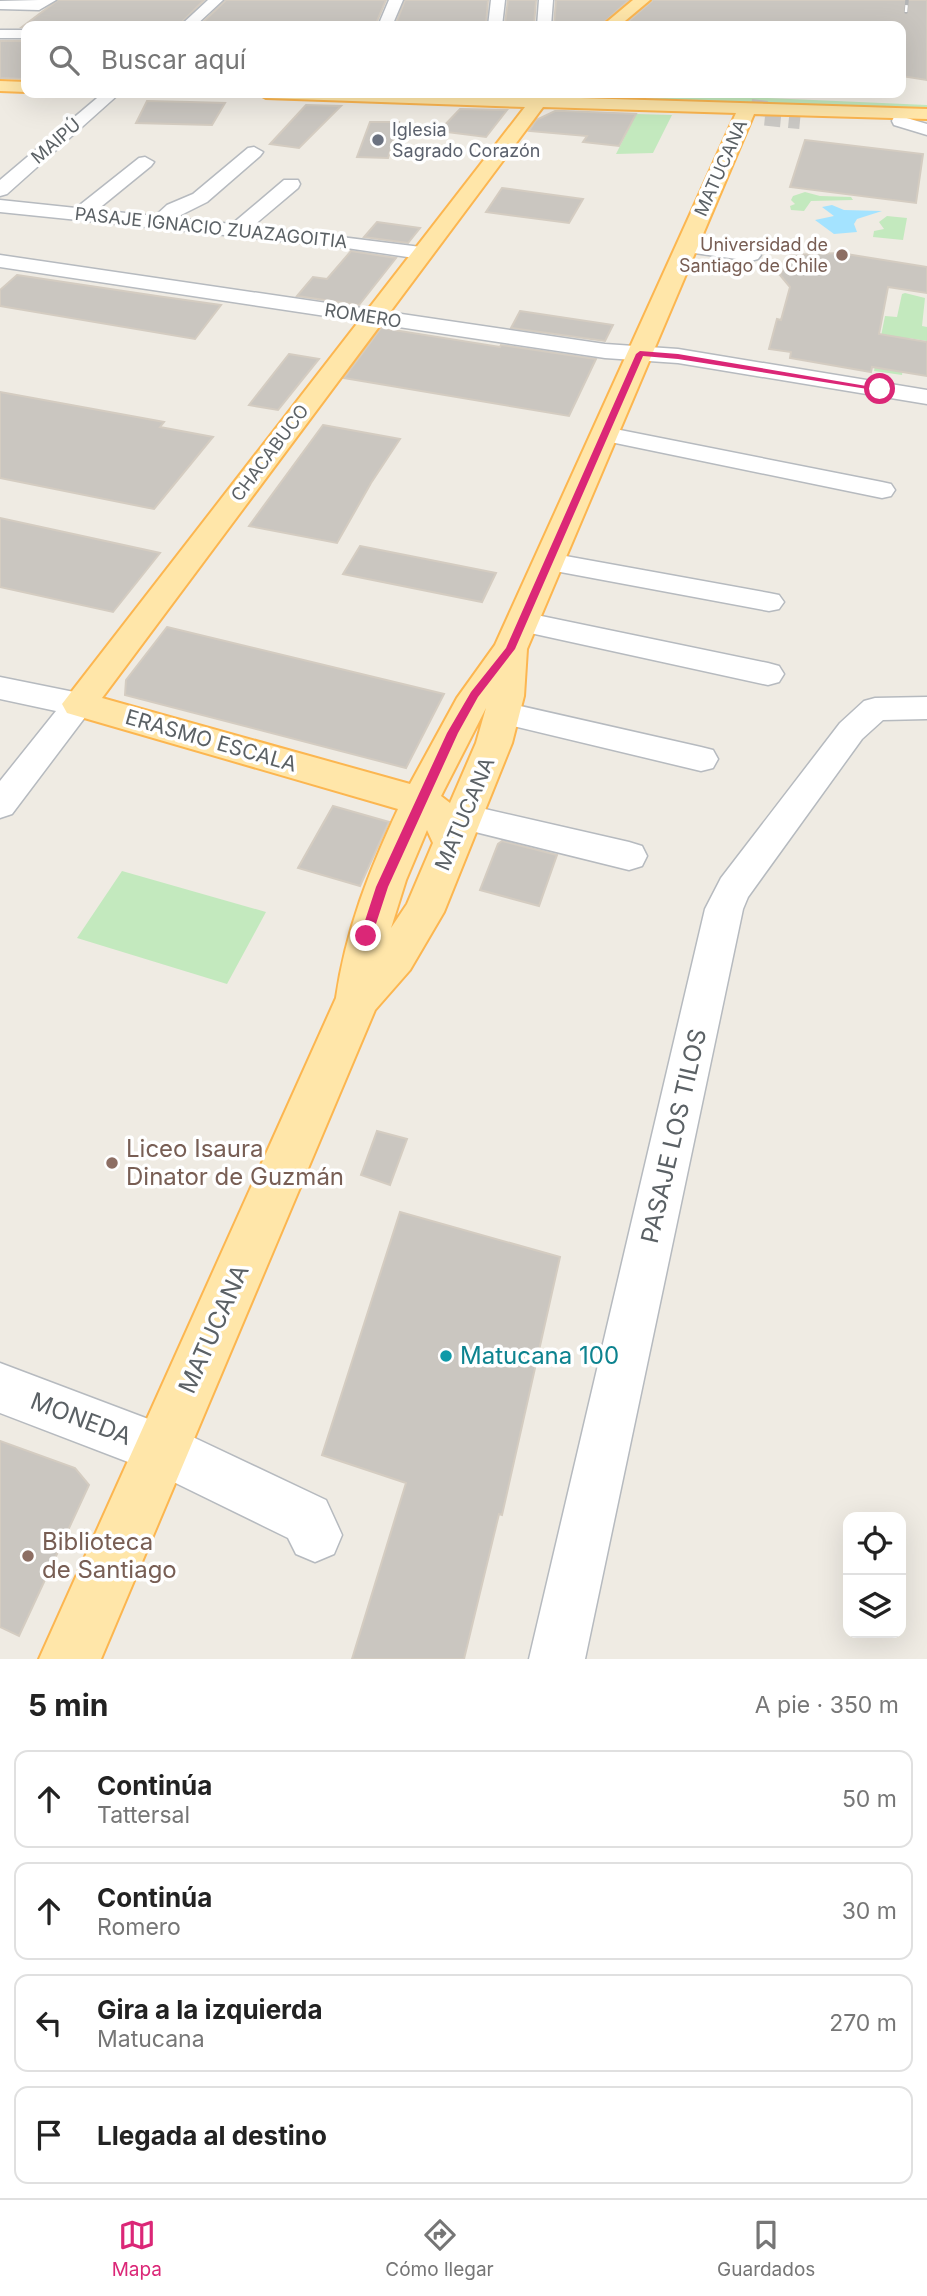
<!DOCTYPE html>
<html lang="es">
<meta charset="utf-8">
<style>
:root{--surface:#fff;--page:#f2f2f2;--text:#222;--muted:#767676;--line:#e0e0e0;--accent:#db2777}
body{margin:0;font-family:Inter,sans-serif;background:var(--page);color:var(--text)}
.controls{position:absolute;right:21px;bottom:21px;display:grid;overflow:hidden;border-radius:14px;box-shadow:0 7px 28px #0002}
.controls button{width:63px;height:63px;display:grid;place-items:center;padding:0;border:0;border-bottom:2px solid var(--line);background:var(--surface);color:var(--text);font:35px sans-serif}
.stop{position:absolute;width:21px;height:21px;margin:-16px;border:5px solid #db2777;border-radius:50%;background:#fff}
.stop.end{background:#db2777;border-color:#fff;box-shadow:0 2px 7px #0008}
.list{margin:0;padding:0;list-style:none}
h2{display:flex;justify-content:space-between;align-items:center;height:91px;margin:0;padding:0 28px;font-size:30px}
h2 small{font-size:23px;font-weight:400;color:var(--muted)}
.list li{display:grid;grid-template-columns:46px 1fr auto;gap:21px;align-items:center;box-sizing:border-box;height:98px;margin:0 14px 14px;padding:0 14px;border:2px solid var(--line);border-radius:14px}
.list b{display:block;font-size:26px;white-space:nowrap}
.list p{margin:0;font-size:23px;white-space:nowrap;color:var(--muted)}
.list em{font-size:23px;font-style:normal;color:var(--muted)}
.icon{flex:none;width:38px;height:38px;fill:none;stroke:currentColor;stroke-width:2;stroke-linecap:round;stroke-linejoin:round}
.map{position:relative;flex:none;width:927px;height:1659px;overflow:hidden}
.search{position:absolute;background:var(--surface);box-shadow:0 7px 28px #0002;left:21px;right:21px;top:21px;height:77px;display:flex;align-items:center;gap:18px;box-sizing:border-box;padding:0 24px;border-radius:14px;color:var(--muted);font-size:26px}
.sheet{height:539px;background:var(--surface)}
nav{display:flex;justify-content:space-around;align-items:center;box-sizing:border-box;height:98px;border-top:2px solid var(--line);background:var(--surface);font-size:19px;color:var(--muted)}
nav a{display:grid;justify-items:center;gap:4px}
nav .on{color:var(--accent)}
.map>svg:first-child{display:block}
.green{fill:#c3e9be}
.water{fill:#a4e3ff}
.building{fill:#cac6c0;stroke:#d4ccc1;stroke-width:2}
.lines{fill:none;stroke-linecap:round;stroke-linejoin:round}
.minor-tunnel{stroke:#cac8c4;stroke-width:16;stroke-dasharray:16 8;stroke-linecap:butt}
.minor-casing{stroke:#b6babf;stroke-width:3}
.major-casing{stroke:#fcb650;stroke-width:4}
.minor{fill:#fff;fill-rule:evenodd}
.major{fill:#ffe6a9;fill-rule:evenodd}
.rail-casing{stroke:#b3b4b5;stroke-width:3.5}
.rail{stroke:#fff;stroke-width:2.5;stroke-dasharray:7;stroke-linecap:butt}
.route{fill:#db2777}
.worship-dot{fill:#6b7280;stroke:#fff;stroke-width:2.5}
.education-dot{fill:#8d6e63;stroke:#fff;stroke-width:2.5}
.culture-dot{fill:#0f9aa8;stroke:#fff;stroke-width:2.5}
.labels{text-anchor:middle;stroke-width:7;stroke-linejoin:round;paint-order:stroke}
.far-worship-label{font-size:18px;fill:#5b616d;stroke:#fff;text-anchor:start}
.far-street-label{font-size:18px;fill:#5b6165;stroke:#fff}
.far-education-label{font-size:18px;fill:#785e54;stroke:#fff;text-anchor:end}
.street-label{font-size:21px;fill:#5b6165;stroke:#fff}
.near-street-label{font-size:24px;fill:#5b6165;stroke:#fff}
.near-education-label{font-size:24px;fill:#785e54;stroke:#fff;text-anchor:start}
.near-culture-label{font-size:24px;fill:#0d838f;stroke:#fff;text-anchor:start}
</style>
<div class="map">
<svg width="927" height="1659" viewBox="0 0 927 1659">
<rect width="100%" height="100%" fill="#efebe3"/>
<path class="green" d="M558,93H651L927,105V109L560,95Z
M636,114L672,115L653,153L616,154Z
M805,192L820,196L851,197L853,200L811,201L804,211L791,210L790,206L795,204L791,200L793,196Z
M887,216L907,218L903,240L873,237L874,231L884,229L879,222Z
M905,293L925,298L922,326L927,327V341L908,338L902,375L874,371L885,316L897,317L902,294Z
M122,871L266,912L227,984L77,938Z"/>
<path class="water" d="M832,205L844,210L882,211L857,219L854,224L857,232L834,234L815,220L834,216L822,207Z"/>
<path class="building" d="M58,0H204L178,26L22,27Z
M226,0H386L375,26H199Z
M405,0H488L486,24L483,26H395Z
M508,0H536L534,25L505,24Z
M556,0H629L600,26H554Z
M653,0H927V80L901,76V26H623Z
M0,41H26V79L0,78Z
M147,101L190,102L225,103L212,125L136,123Z
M306,105L341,106L299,148L270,144Z
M460,109L507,110L486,137L439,131Z
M555,111H564L636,114L619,146L583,142L587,136L529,131L536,120Z
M370,122H399L388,158L357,157Z
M805,140L923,154L916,203L790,187Z
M502,188L583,199L569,223L486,212Z
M377,222L420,228L408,243L364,237Z
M351,251L396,258L359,305L297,296L313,277L327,279Z
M840,253L927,267V293L888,287L879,334L927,342V376L872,367L871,372L790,358L791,352L769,349L777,319L781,320L790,287L780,275L790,255Z
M17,275L157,296L221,305L195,339L0,306V290Z
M520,311L613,325L605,341L511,328Z
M381,328L500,347L501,345L596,359L569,416L344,378Z
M289,354L319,359L278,410L249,405Z
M0,392L164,422L160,427L213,437L154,509L0,478Z
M323,425L400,439L371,483L337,543L249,526Z
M0,518L160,553L113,612L0,587Z
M360,546L496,573L482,602L343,574Z
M167,627L444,694L406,768L125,695L126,680Z
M333,806L389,822L360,886L298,868Z
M502,841L557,855L539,906L480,890L498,844Z
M377,1131L407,1139L390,1185L361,1175Z
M400,1212L560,1257L502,1515L499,1514L464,1659H352L406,1483L322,1455Z
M0,1441L75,1468L89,1485L19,1636L0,1627Z"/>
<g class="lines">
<path class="minor-tunnel" d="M760,100L758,117L800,121"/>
<g class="minor-casing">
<path id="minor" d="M39,0H56L39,10L0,9V1Z
M208,0H223L195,26H180Z
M389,0H403L392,26H378Z
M491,0H505L502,26H488Z
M539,0H553L551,26H537Z
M0,30H26V38H0Z
M103,93H120L7,194L0,196V180Z
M900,116L927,124V135L894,125L892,121L894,117Z
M254,147L263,152L260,156L207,202L175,218L232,224L284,180H298L300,184L298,188L253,226L421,247L428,249L431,253L428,257L421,259L340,247L0,212V200L76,208L139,158L145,157L154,162L151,166L97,210L155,216L167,205L193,194L248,148Z
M687,241L751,249L758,251L761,255L758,259L751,261L680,251L677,247L680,243Z
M0,255L605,344L678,349L927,390V404L678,363L605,358L0,267Z
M605,427L882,482L891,484L895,490L891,496L882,498L596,439L593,434L596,429Z
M549,553L769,593L779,595L784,602L779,609L769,611L539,568L535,562L539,556Z
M522,612L768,663L779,666L784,674L779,682L768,685L512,629L507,622L512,615Z
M0,677L79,693L90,696L95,704L12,814L0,818V781L56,711L0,699Z
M927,697V719L883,720L862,739L748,897L743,909L585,1659H529L705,909L721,878L840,723L864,701L875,698Z
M503,702L701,747L713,750L718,759L713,768L701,771L492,721L487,713L492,705Z
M463,804L629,842L642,846L647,856L642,866L629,870L451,826L446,817L451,808Z
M0,1363L180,1431L326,1500L342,1535L334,1554L315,1562L296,1554L288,1538L149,1470L0,1413Z"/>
</g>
<g class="major-casing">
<path id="major" d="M633,0H650L619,26H602Z
M0,81L26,82V92L0,91Z
M257,93H427L531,96L533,93H551L549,97L927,109V119L754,114L527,649L524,696L512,743L444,912L410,970L375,1010L101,1659H39L336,998C346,930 369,871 398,809L67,713L62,704L525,107L266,98ZM543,107L736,113L495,645L457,698L410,784L102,698ZM486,708L476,743L450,803L441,796ZM427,830L433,843L407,904L391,928L406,880Z"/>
</g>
<use href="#minor" class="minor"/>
<use href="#major" class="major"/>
<g class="rail-casing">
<path id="rail" d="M906,12L907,0"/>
</g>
<use href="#rail" class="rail"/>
</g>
<path class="route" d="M640,351L678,354L884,389L880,391L678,359L643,356L515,649L478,697L458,733L388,887L372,936L366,941L362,939L360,936L376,887L447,733L471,692L506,648L636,354Z"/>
<circle class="worship-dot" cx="378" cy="140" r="7"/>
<g class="education-dot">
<circle cx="842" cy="255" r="7"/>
<circle cx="112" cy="1163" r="7"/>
<circle cx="28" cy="1556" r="7"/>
</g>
<circle class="culture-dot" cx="446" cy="1356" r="7"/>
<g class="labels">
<g class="far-worship-label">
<text x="392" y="136">Iglesia<tspan x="392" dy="21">Sagrado Corazón</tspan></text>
</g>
<g class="far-street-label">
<text transform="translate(56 141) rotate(-41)" y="6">MAIPÚ</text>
<text transform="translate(721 168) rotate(-66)" y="6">MATUCANA</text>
<text transform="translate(211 228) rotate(6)" y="6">PASAJE IGNACIO ZUAZAGOITIA</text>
<text transform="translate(363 316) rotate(9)" y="6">ROMERO</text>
<text transform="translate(270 453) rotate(-53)" y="6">CHACABUCO</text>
</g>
<g class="far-education-label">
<text x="828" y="251">Universidad de<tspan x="828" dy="21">Santiago de Chile</tspan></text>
</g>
<g class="street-label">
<text transform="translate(211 741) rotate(16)" y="7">ERASMO ESCALA</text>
<text transform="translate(465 814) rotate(-67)" y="7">MATUCANA</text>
</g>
<g class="near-street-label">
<text transform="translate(674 1136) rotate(-77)" y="8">PASAJE LOS TILOS</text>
<text transform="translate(214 1329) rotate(-66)" y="8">MATUCANA</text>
<text transform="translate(81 1419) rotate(21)" y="8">MONEDA</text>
</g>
<g class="near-education-label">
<text x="126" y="1157">Liceo Isaura<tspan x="126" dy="28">Dinator de Guzmán</tspan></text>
<text x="42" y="1550">Biblioteca<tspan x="42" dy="28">de Santiago</tspan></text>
</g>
<g class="near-culture-label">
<text x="460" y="1364">Matucana 100</text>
</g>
</g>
</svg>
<div class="controls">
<button><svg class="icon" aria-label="locate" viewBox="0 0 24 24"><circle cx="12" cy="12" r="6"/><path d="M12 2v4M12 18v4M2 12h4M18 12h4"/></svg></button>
<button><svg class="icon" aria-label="layers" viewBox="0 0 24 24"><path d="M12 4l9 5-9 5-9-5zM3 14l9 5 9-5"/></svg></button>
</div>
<div class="stop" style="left:880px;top:389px"></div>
<div class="stop end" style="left:366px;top:936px"></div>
<div class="search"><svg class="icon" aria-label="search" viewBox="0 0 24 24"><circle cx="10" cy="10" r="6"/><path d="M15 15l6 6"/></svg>Buscar aquí</div>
</div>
<section class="sheet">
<h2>5 min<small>A pie · 350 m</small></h2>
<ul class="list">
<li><svg class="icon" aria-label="ahead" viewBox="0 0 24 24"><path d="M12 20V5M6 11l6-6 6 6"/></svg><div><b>Continúa</b><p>Tattersal</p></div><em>50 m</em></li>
<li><svg class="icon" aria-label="ahead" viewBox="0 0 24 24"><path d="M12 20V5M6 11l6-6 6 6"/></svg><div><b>Continúa</b><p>Romero</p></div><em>30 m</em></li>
<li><svg class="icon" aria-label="left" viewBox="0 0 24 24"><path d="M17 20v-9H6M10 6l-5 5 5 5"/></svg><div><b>Gira a la izquierda</b><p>Matucana</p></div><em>270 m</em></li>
<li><svg class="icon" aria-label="arrive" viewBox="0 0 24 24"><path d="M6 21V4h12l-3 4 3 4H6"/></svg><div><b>Llegada al destino</b></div></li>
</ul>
</section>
<nav>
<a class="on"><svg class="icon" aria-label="map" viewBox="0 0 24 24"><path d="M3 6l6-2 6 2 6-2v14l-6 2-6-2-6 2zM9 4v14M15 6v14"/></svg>Mapa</a>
<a><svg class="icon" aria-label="directions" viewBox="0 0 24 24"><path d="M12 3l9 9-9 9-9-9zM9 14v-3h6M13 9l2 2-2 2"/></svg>Cómo llegar</a>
<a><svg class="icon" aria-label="saved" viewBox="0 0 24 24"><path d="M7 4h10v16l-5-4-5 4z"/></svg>Guardados</a>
</nav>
